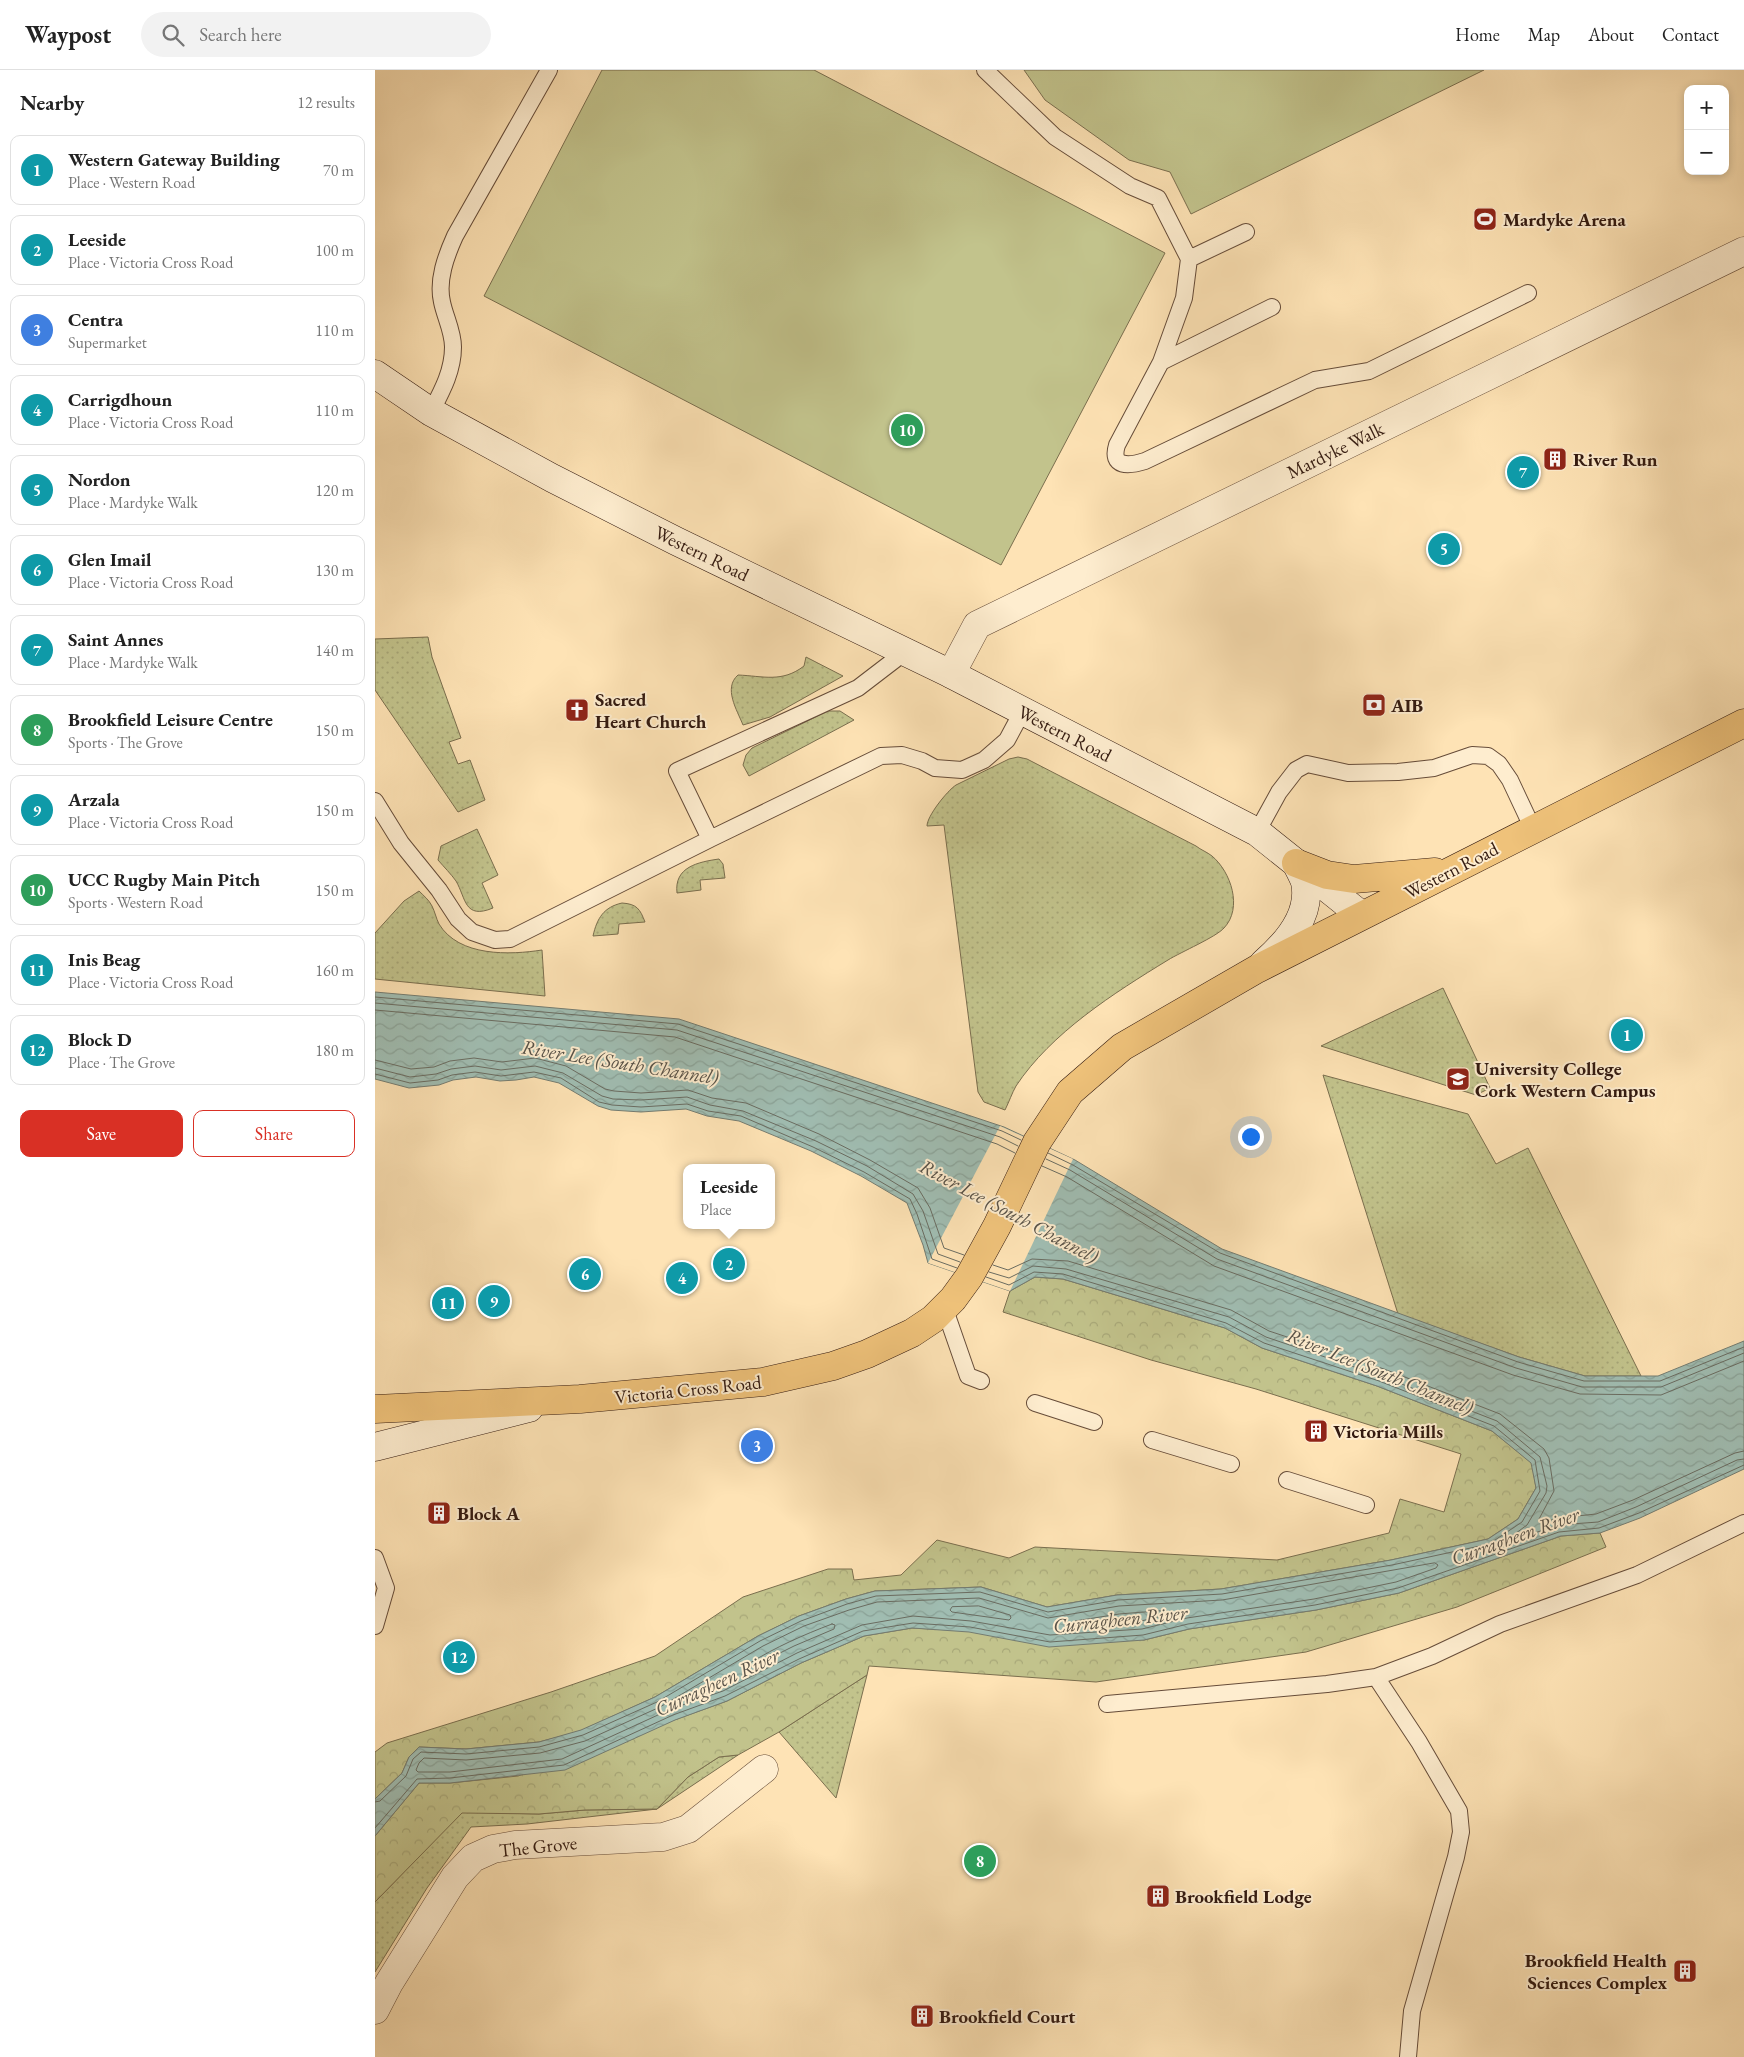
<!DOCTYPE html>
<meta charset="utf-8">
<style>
:root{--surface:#fff;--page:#f2f2f2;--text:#222;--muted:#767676;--line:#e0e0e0;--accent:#d93025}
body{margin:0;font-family:"EB Garamond",serif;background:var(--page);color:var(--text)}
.controls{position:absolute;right:15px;top:15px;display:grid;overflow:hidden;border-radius:10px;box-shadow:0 2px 8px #0003}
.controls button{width:45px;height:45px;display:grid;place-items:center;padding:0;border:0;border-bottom:1px solid var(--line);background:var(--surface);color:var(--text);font:25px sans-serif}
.you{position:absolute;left:875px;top:1066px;width:18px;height:18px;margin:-12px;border:4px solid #fff;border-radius:50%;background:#1a73e8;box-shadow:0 0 0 8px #1a73e833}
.badge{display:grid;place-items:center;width:32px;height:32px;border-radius:50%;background:var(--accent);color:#fff;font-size:16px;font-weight:700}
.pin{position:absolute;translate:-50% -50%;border:2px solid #fff;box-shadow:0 1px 5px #0006}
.popup{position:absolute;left:308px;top:1094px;width:92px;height:65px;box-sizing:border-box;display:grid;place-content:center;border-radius:10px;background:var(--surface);filter:drop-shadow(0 1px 4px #0005);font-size:16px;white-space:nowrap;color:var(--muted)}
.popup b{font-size:19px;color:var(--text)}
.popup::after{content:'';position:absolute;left:50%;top:100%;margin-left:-10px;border:10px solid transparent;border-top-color:var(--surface)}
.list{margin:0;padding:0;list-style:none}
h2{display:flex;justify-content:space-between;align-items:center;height:65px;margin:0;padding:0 20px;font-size:21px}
h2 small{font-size:16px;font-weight:400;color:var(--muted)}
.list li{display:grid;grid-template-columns:32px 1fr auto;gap:15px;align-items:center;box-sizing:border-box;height:70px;margin:0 10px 10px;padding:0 10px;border:1px solid var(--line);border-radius:10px}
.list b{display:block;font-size:19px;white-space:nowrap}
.list p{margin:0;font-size:16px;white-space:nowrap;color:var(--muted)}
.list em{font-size:16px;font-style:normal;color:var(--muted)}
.actions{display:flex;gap:10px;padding:15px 20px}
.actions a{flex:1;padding:11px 0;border:1px solid var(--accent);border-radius:10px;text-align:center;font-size:18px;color:var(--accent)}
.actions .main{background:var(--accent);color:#fff}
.icon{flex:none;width:28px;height:28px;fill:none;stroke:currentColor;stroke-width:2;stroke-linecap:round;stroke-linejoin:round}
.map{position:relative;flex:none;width:1369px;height:1987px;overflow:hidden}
header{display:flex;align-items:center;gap:30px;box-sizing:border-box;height:70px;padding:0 25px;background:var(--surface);border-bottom:1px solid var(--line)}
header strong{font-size:24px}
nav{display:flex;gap:28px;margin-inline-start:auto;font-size:18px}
.search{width:350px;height:45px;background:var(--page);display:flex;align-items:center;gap:12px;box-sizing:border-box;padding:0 18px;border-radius:28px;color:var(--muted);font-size:19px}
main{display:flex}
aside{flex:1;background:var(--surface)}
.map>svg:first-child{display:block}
.grass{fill:url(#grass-dots);stroke:#7a6e4e}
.forest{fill:url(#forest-crowns);stroke:#7a6e4e}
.park{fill:#c2c38c;stroke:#7a6e4e}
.water{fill:url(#water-waves);stroke:#747c71}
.pier{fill:#fee3b5}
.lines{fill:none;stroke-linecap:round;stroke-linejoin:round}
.shore{stroke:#6a6c61;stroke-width:1}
.service-casing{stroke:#664c39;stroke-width:18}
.minor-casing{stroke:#664c39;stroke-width:29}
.secondary-casing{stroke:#331a10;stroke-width:29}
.trunk-casing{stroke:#331a10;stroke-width:29}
.service{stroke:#feedcf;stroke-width:16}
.minor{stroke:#feedcf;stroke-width:28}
.secondary{stroke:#feedcf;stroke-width:28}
.trunk{stroke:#efc27a;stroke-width:28}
.labels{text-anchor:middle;stroke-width:4;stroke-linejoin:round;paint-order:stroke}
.poi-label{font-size:19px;font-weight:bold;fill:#331a10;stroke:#feedcf;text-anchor:start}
.street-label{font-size:19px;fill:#331a10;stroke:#feedcf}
.water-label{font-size:20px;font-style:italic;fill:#595349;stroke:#feedcf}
</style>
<header>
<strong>Waypost</strong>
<div class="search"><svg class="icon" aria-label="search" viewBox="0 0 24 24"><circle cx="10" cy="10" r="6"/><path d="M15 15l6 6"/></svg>Search here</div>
<nav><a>Home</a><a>Map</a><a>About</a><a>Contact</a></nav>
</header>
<main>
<aside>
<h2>Nearby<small>12 results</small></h2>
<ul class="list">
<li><span class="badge" style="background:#0f9aa8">1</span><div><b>Western Gateway Building</b><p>Place · Western Road</p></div><em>70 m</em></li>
<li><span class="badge" style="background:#0f9aa8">2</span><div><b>Leeside</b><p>Place · Victoria Cross Road</p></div><em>100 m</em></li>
<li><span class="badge" style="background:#3f7fe0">3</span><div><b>Centra</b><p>Supermarket</p></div><em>110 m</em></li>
<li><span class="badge" style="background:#0f9aa8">4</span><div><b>Carrigdhoun</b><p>Place · Victoria Cross Road</p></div><em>110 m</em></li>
<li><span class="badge" style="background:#0f9aa8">5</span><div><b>Nordon</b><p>Place · Mardyke Walk</p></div><em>120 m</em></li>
<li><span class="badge" style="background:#0f9aa8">6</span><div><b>Glen Imail</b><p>Place · Victoria Cross Road</p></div><em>130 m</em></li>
<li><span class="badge" style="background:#0f9aa8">7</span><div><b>Saint Annes</b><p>Place · Mardyke Walk</p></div><em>140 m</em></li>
<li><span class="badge" style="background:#2e9e5b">8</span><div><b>Brookfield Leisure Centre</b><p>Sports · The Grove</p></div><em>150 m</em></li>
<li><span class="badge" style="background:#0f9aa8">9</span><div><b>Arzala</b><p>Place · Victoria Cross Road</p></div><em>150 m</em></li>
<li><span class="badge" style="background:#2e9e5b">10</span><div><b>UCC Rugby Main Pitch</b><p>Sports · Western Road</p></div><em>150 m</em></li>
<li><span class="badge" style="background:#0f9aa8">11</span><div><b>Inis Beag</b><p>Place · Victoria Cross Road</p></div><em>160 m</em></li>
<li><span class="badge" style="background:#0f9aa8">12</span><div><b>Block D</b><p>Place · The Grove</p></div><em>180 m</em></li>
</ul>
<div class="actions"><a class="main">Save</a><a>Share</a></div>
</aside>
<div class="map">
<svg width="1369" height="1987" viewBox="0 0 1369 1987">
<defs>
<pattern id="grass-dots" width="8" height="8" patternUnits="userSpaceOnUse" patternTransform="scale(1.25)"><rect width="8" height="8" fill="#c2c38c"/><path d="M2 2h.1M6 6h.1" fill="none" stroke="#a7a778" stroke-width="1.8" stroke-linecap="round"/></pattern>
<pattern id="forest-crowns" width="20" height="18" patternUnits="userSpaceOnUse" patternTransform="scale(1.25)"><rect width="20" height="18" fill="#c2c38c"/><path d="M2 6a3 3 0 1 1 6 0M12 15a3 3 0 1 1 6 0" fill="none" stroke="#a7a778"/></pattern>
<pattern id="water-waves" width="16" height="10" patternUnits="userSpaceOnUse" patternTransform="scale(1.25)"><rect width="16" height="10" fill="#a0bdb2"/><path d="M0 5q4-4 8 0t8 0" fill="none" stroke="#8aa298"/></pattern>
</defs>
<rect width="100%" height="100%" fill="#fee3b5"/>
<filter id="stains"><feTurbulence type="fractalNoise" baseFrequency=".004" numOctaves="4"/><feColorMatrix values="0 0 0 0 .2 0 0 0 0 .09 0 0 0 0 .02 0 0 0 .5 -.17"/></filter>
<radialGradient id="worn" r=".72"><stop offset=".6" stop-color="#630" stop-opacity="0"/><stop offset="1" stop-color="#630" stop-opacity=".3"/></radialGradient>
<path class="grass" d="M53,567L57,587L86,668L74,672L83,694L95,690L110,730L83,742L0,620V569Z
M431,587L468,606L395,647L368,655C362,640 348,618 363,605C388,606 407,613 429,596Z
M453,641H465L479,650L374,706L368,695L371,685L377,678Z
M643,687L652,689L821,776C826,780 832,782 837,786C856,802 868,838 849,858C841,867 806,882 793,890C739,923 676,963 641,1016C637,1023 634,1032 630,1040L609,1032L603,1022L569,755L552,756C552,746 572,721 581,715L634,689Z
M102,759L123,805L107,813L118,838C89,850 91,828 81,811C76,804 69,797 63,790L66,776Z
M344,789L348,794L350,808L325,810L326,820L302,823C299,797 323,792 344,789Z
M44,821C49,826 54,830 57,836C60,842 61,848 64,854C84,887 135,885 167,880L170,926L0,909V863L29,831Z
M247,833C262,834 265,839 270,852L244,854L243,864L218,866C222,848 229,837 247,833Z
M1068,918L1115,1018L1101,1025L946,976Z
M948,1005L1093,1044L1121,1094L1153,1078L1266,1306H1210L1144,1287L1023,1244Z
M492,1605L461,1728L404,1662Z
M363,1685L282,1739L152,1754L96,1757L52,1818L0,1902V1832L87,1742L164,1744L210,1740L282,1739L313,1707L344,1687Z"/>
<path class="forest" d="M660,1207L688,1209L850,1258L887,1278L1002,1316L1117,1361L1157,1393L1161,1418L1143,1449L1113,1469L1016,1490L846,1519L742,1525L672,1537L606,1517L500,1521L471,1529L424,1546L383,1566L280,1627L203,1662L164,1672L91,1679L44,1677L34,1687L27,1703L0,1729V1682L12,1673L176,1622L280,1586L368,1527L453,1499H477L479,1510L526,1505L562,1470L634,1488L660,1477L902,1490L1014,1463L1025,1429L1069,1442L1086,1384L881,1319L776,1290L628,1242L635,1221Z
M1225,1463L1231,1477L1082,1537L931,1582L721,1612L494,1596L492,1605L404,1662L363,1685L344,1687L313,1707L282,1739L210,1740L164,1744L87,1743L0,1832V1766L44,1713H75L143,1706L352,1631L426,1593L489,1566L537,1558L769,1570L814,1559L941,1540L1024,1523L1186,1466Z"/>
<path class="park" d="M227,0H439L790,183L626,495L109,226Z
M649,0H1109L816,144L795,102L754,90L670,30Z"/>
<path class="water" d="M0,922L304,949L629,1057L700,1090L847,1179L1144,1287L1210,1306H1283L1369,1271V1399L1265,1448L1225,1463L1186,1466L1024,1523L941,1540L814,1559L769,1570L674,1577L594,1562L537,1558L489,1566L426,1593L352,1631L300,1650L190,1700L75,1713H44L0,1766V1729L27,1703L34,1687L44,1677L91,1679L164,1672L206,1660L280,1627L383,1566L424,1546L471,1529L500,1521L606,1517L672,1537L742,1525L846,1519L1016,1490L1113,1469L1143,1449L1161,1418L1156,1393L1117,1361L1002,1316L887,1278L850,1258L688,1209L660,1207L635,1221L553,1193L548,1175L532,1133L486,1106L436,1081L364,1051L332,1046L311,1039L266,1042L236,1040L223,1036L184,1013L159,1007L141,1010L125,1011L101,1007L78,1010L64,1015L34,1018L0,1009Z"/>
<path class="pier" d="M625,1056L698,1089L635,1221L553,1193Z"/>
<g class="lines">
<path class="shore" d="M0,927L303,954L627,1061L646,1070
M0,933L302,960L625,1067L643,1076
M0,940L300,967L622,1074L640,1083
M0,990L36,999L59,997L75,991L99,988L127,992L160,988L191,996L230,1019L239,1021L266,1023L313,1020L337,1028L371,1033L444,1064L495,1090L543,1118L555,1138L569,1178L589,1185
M0,998L35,1007L61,1004L76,999L100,996L126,1000L160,996L188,1003L227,1026L238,1029L266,1030L312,1027L335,1035L368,1041L441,1071L492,1096L538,1124L548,1141L563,1184L585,1192
M0,1004L35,1013L63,1010L77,1005L100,1002L126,1006L159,1002L186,1008L224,1032L237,1035L266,1037L312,1034L333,1041L366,1046L438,1077L489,1102L535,1129L542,1144L557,1189L582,1198
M673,1083L698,1095L845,1183L1143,1292L1209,1311H1285L1369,1277
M671,1089L695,1100L842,1189L1141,1298L1207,1317H1286L1369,1283
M667,1096L692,1107L839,1196L1138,1305L1205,1324L1286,1325L1369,1291
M618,1195L633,1200L657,1189L693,1191L856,1240L894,1261L1009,1299L1125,1344L1169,1379L1174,1388L1179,1421L1164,1449L1166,1453L1183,1448L1221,1444L1258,1430L1360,1383L1369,1381
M614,1202L634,1208L658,1196L691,1199L854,1247L891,1267L1006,1306L1122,1351L1165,1387L1172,1416L1171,1423L1152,1455L1137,1466L1139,1470L1183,1455L1223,1452L1261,1437L1362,1390L1369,1389
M1060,1493L1063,1495L1061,1498L1021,1512L939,1529L812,1548L767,1559L675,1565L596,1551L538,1546L487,1555L422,1583L348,1621L296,1639L187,1689L75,1702H43L41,1700L44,1693L49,1688L91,1690L165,1683L210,1671L285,1637L388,1576L429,1556L474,1540L502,1532L604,1528L673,1548L744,1536L847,1530Z
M604,1536L635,1545L636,1548L634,1550L577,1542L575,1540L577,1537Z
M786,1541L788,1543L787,1546L766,1551L701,1556L698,1554L700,1551L744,1544Z
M457,1554L460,1555L459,1559L419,1576L377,1597L374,1596L375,1593C401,1577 428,1565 457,1554Z
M0,1732L5,1731L31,1706L38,1689L46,1682L91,1684L164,1677L208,1665L282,1632L385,1571L426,1551L472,1534L501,1526L605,1522L673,1542L743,1530L847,1524L1017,1495L1114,1474L1147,1452L1165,1421L1160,1390L1119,1356L1004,1311L889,1273L851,1253L688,1204L659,1202L634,1215L611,1207
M0,1758L42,1709L75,1708L189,1695L298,1645L350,1626L424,1589L488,1561L538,1553L595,1557L675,1572L768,1565L813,1554L940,1535L1023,1518L1184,1462L1224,1458L1264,1443L1369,1395"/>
<g class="service-casing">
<path id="service" d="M610,0L680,67L755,116L783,128L814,189L809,228L786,292L742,375C735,398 754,396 770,391L940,310L994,301L1153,223
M814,189L871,162
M786,292L897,237
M56,342C67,321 78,301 78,277C78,261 70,247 67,232C62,210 71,186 80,166L174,0
M530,582L483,618L302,701L335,769L506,686L527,685L547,691L560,698L587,700L609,690L632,670L647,642
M0,731L26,773L64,820L83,849L97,862L120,870L135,869L335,769
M882,762L904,722L921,700L932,694L973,703L1023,702L1059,698L1097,685L1113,686L1124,694L1135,710L1158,759
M569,1237L593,1306L606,1311
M660,1333L719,1352
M777,1370L856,1394
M912,1410L991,1435
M0,1488L11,1518L0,1556
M1001,1607L1057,1586L1125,1554L1262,1505L1369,1453
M732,1634L952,1614L1001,1607L1044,1672L1084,1741L1086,1762L1081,1787L1037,1941L1033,1987"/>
</g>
<g class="minor-casing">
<path id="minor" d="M576,604L602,555L1369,181
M0,1940L14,1913L80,1807L98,1788L118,1779L140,1775L288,1767L313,1759L389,1699"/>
</g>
<g class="secondary-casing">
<path id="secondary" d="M0,304L56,342L177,408L301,471L576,604L882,762L986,845
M889,893C912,873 937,845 930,812C928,806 924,799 921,793
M0,1377L154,1338"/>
</g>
<g class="trunk-casing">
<path id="trunk" d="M921,793L952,805L979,809L1060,802
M0,1339L205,1329L388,1312L458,1296L492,1284L537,1263L558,1249L578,1229L594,1207L622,1156L662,1072L695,1022L747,977L882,899L1369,653"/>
</g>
<use href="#service" class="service"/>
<use href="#minor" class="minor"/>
<use href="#secondary" class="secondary"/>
<use href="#trunk" class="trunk"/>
</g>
<defs>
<g id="stadium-square" transform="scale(1.25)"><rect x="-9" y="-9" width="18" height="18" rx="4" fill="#8f2418" stroke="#feedcf"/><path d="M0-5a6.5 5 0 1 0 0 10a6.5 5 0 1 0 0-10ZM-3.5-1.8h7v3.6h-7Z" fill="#fff"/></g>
<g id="building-square" transform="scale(1.25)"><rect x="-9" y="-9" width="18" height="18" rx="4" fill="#8f2418" stroke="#feedcf"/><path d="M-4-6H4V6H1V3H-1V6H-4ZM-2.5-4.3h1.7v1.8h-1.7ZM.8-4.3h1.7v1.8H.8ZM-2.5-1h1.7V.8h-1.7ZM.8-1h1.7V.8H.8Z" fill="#fff"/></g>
<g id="bank-square" transform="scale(1.25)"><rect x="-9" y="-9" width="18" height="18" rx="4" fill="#8f2418" stroke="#feedcf"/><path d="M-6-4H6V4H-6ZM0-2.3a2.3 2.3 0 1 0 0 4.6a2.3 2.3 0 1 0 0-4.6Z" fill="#fff"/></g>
<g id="church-square" transform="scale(1.25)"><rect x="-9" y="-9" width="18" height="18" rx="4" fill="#8f2418" stroke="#feedcf"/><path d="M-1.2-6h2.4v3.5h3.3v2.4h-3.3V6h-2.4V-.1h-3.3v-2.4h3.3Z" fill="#fff"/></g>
<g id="university-square" transform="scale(1.25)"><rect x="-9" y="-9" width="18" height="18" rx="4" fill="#8f2418" stroke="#feedcf"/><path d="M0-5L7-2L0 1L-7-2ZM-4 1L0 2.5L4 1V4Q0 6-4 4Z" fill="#fff"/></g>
</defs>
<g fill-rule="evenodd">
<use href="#stadium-square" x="1110" y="149"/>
<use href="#building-square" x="1180" y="389"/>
<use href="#bank-square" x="999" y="635"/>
<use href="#church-square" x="202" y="640"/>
<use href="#university-square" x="1083" y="1009"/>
<use href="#building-square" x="941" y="1361"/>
<use href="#building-square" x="64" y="1443"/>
<use href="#building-square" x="783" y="1826"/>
<use href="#building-square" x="1310" y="1901"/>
<use href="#building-square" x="547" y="1946"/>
</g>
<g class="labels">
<g class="poi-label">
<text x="1128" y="156">Mardyke Arena</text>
<text x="1198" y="396">River Run</text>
<text x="220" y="636">Sacred<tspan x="220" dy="22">Heart Church</tspan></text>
<text x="1016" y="642">AIB</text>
<text x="1100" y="1005">University College<tspan x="1100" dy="22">Cork Western Campus</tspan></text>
<text x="958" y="1368">Victoria Mills</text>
<text x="82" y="1450">Block A</text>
<text x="800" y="1833">Brookfield Lodge</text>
<text x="1292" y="1897" text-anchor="end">Brookfield Health<tspan x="1292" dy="22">Sciences Complex</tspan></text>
<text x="564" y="1953">Brookfield Court</text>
</g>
<g class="street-label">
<text transform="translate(960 380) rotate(-26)" y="7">Mardyke Walk</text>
<text transform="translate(327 483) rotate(26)" y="7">Western Road</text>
<text transform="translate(690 663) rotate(27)" y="7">Western Road</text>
<text transform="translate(1076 800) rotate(-27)" y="7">Western Road</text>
<text transform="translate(313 1319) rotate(-6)" y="7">Victoria Cross Road</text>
<text transform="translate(163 1776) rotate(-6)" y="7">The Grove</text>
</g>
<g class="water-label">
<text transform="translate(245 992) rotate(9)" y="7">River Lee (South Channel)</text>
<text transform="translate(634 1141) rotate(28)" y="7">River Lee (South Channel)</text>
<text transform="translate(1005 1301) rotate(22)" y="7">River Lee (South Channel)</text>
<text transform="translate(1140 1466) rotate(-20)" y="7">Curragheen River</text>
<text transform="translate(745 1549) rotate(-6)" y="7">Curragheen River</text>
<text transform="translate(342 1612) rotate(-25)" y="7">Curragheen River</text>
</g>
</g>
<rect width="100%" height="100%" filter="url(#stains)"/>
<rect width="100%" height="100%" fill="url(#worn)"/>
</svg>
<div class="controls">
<button>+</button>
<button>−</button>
</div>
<div class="you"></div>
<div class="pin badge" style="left:1252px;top:965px;background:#0f9aa8">1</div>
<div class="pin badge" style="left:354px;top:1194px;background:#0f9aa8">2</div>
<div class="popup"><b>Leeside</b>Place</div>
<div class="pin badge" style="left:382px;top:1376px;background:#3f7fe0">3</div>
<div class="pin badge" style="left:307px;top:1208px;background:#0f9aa8">4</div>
<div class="pin badge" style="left:1069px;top:479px;background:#0f9aa8">5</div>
<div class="pin badge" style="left:210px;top:1204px;background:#0f9aa8">6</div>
<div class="pin badge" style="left:1148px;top:402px;background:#0f9aa8">7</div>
<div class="pin badge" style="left:605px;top:1791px;background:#2e9e5b">8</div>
<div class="pin badge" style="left:119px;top:1231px;background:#0f9aa8">9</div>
<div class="pin badge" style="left:532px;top:360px;background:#2e9e5b">10</div>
<div class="pin badge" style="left:73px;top:1233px;background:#0f9aa8">11</div>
<div class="pin badge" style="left:84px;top:1587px;background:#0f9aa8">12</div>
</div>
</main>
